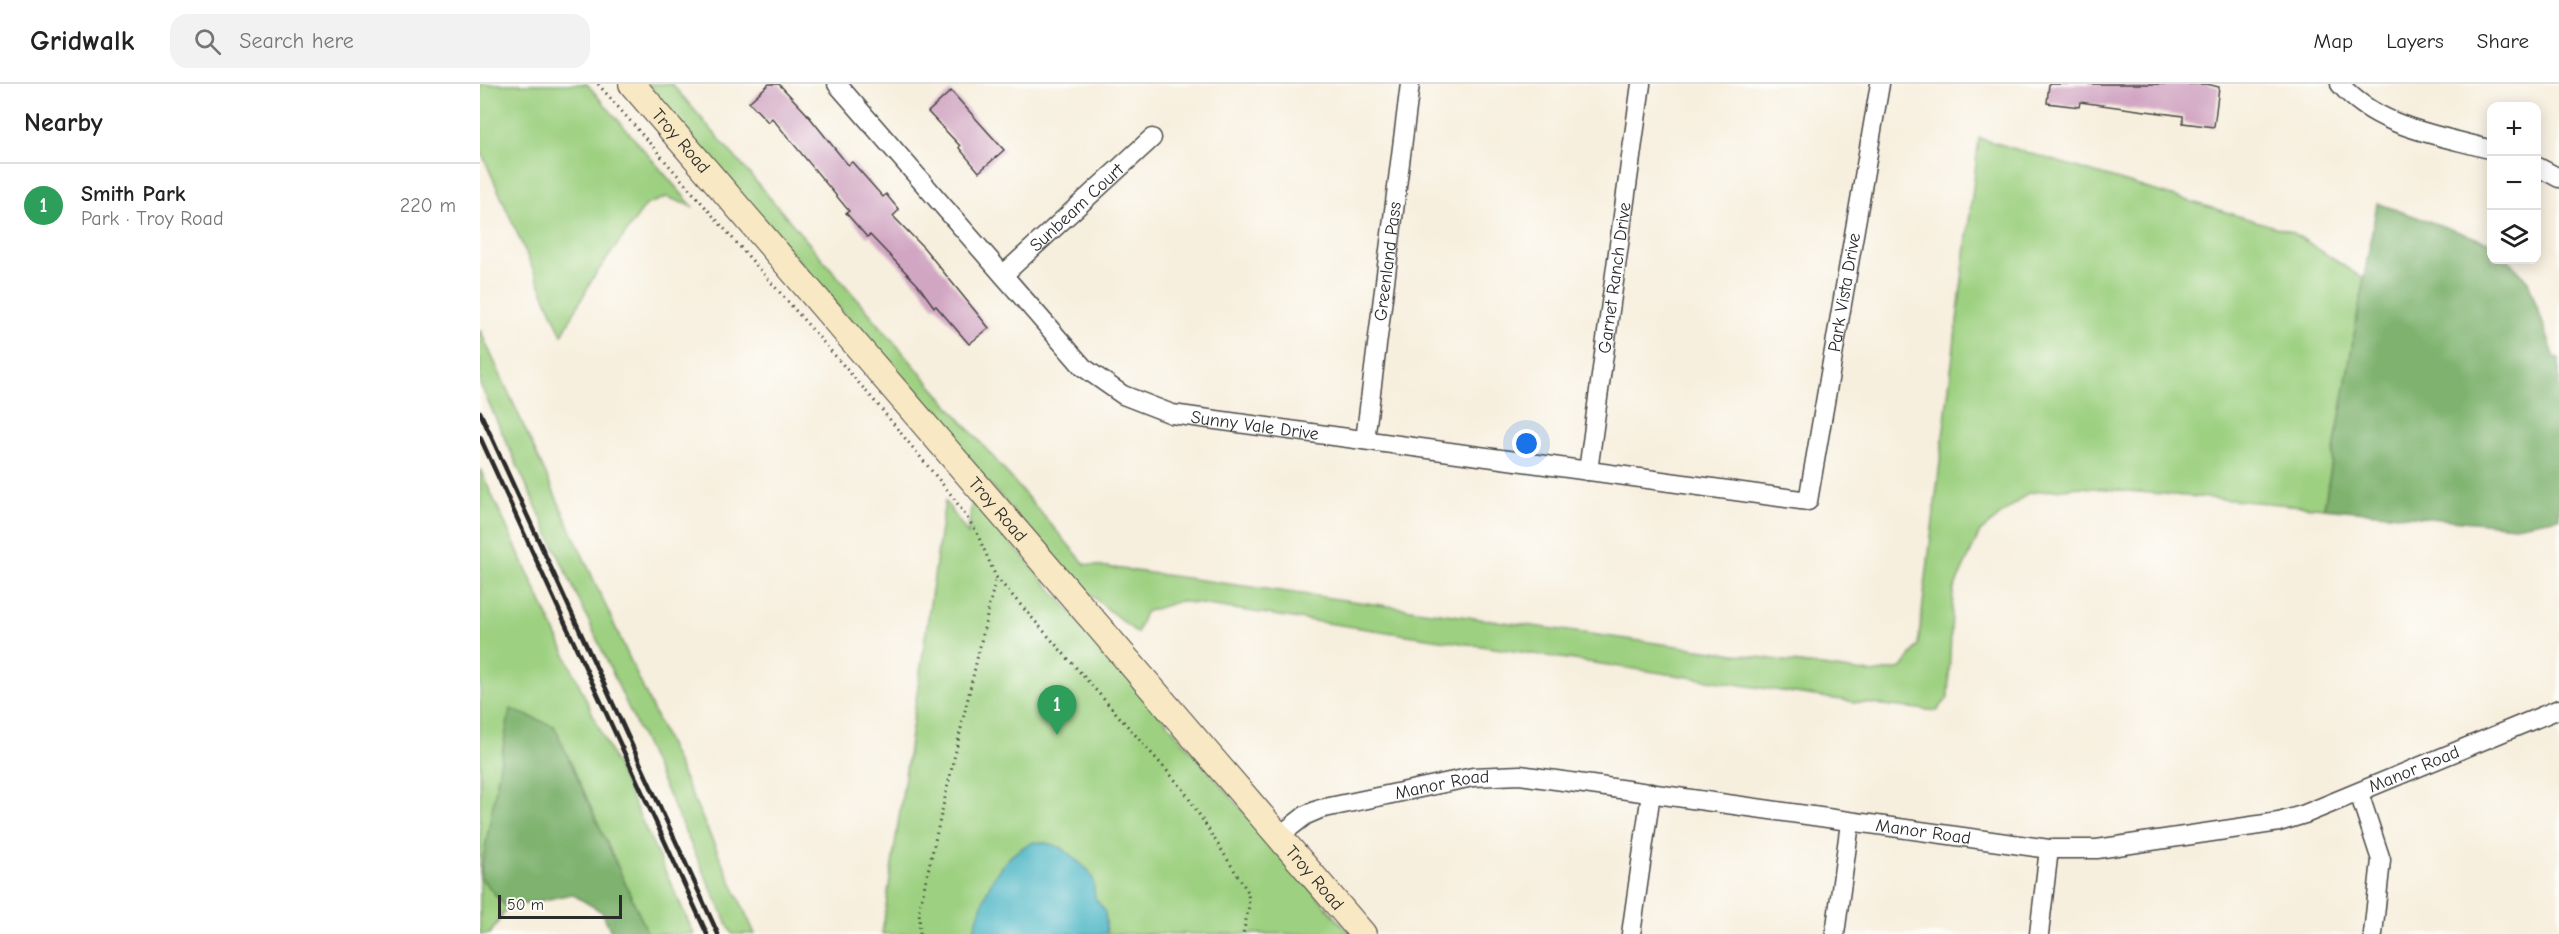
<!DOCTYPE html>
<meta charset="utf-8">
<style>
:root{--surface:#fff;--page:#f2f2f2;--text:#222;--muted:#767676;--line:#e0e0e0;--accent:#0b8043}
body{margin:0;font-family:"Comic Neue",sans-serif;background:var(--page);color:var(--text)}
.controls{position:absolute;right:18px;top:18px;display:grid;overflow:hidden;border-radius:12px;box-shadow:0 3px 15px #0003}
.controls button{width:54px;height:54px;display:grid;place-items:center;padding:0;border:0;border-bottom:2px solid var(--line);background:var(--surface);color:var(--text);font:30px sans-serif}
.scale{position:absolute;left:18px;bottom:15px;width:124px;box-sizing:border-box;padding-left:6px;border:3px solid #2b2b2b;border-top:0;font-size:16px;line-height:21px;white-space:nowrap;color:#2b2b2b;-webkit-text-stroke:4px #fdfcf7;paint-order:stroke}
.you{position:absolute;left:1047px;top:360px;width:21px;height:21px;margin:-15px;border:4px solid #fff;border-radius:50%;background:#1a73e8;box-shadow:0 0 0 9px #1a73e833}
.badge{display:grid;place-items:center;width:39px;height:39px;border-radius:50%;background:var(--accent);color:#fff;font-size:20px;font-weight:700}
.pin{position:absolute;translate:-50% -50px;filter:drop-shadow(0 2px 3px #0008)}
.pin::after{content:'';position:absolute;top:32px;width:21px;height:18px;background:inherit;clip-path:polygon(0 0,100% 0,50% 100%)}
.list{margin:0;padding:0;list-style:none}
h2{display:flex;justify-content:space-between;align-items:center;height:78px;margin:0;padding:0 24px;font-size:26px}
h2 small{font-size:20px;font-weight:400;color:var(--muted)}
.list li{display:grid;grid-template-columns:39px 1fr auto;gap:18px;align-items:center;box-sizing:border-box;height:84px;padding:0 24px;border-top:2px solid var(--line)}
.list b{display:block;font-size:22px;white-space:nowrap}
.list p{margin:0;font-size:20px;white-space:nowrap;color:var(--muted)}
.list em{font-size:20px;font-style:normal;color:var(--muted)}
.icon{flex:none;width:33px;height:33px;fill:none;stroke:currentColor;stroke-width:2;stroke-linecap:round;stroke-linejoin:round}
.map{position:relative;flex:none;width:2079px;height:850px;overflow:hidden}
header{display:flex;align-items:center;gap:36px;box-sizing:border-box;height:84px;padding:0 30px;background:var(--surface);border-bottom:2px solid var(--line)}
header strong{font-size:28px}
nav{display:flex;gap:33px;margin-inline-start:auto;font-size:21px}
.search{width:420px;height:54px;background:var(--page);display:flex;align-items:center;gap:15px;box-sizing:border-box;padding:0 21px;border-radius:18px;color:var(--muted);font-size:22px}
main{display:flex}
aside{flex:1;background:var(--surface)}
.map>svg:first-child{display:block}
.green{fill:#9dd080;stroke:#647e56;stroke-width:1.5}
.forest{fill:#7eb26e;stroke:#546e4c;stroke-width:1.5}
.water{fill:#49b5c5;stroke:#3a7078;stroke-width:1.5}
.building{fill:#d1a6c3}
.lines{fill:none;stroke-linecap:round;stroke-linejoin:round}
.street-casing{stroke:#4a4846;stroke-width:21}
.secondary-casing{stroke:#4a4846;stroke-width:28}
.path{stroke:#4a4846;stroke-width:3;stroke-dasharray:1.5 4.5;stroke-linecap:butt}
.street{stroke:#fff;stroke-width:18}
.secondary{stroke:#f8e8c3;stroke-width:26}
.rail{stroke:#2b2b2b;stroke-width:4.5}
.labels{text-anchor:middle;stroke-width:4.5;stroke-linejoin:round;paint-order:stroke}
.street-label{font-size:18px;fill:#2b2b2b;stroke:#fdfcf7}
</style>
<header>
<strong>Gridwalk</strong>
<div class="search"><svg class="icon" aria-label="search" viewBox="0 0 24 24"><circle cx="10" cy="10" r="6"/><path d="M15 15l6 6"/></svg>Search here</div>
<nav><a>Map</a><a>Layers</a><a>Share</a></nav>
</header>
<main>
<aside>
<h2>Nearby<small></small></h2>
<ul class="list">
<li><span class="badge" style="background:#2e9e5b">1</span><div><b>Smith Park</b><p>Park · Troy Road</p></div><em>220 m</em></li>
</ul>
</aside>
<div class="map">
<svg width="2079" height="850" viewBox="0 0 2079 850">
<rect width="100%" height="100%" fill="#fdfcf7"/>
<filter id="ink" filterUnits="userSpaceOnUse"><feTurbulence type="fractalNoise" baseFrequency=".0167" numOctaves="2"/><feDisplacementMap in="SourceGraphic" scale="12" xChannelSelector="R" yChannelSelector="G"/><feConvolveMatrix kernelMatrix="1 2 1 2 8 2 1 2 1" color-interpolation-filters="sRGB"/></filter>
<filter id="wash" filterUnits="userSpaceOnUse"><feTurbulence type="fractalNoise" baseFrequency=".008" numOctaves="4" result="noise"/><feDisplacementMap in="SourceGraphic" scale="24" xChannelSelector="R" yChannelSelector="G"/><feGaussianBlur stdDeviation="1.35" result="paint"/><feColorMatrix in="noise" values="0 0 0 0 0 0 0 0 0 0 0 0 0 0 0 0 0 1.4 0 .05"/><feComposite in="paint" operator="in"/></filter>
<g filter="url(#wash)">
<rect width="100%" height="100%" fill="#f7efde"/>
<path class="green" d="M0,0H107L213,123L187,113L166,121L113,194L82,251L0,65Z
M167,0H192L605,480L1392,589L1422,584L1438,561L1499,54L1812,148L1884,195L1844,424L1600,403L1548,409L1500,448L1473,507L1468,614L1457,627L1375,618L700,517L665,528L657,549L591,495Z
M0,246L275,850H252L0,300Z
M0,385L214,850H168L74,642L0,793L27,824L10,850H0Z
M492,414L870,850H402L465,417L488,450Z"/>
<path class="forest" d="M1897,119L2011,159L2012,176H2028L2048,197L2075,274L2079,275V434L2035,442L1844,424Z
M30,625L74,642L168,850H132L122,828L92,810L27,824L0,793Z"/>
<path class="water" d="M554,758L567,759L582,764L609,787L613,795L615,814L625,827L627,850H493C503,813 515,773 554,758Z"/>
<g id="blocks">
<path class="building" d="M289,0H299L327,30L368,81L372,78L403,113L406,110L419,126L413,132L444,164L509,244L489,260L456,222L454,223L438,201L390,151L387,153L366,129L369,127L292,34L288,38L269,18Z
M1569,0H1727L1739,3L1734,43L1703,39V32L1658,26L1600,18L1599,23L1567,19Z
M471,7L524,66L499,88L479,64L480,62L448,28Z"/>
</g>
</g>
<g filter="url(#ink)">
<use href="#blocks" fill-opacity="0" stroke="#4a4846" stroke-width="1.5"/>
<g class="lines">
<g class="street-casing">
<g id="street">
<path id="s1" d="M357,0L603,283L643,311L692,330L1328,417L1400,0"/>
<path d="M1860,0C1897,44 1960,51 2012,66"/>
<path d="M2056,82L2079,94"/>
<path id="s2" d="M523,191L672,54"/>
<path id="s3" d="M885,356L930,0"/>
<path id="s4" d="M1108,387L1161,0"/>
<path d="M1879,709L1901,776L1893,850"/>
<path id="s5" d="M799,752L826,731L840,725L993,693L1040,691L1569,765H1617L1799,738L1825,730L2079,625"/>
<path d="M1151,850L1171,709"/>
<path d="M1355,850L1370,739"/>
<path d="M1559,850L1569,765"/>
</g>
</g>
<g class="secondary-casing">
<g id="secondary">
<path id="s6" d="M152,0L883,850"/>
</g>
</g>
<path class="path" d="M118,0L398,321L473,413L496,447L516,493L703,705L768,808L769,822L763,850
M440,850L439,826L516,493"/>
<use href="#street" class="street"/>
<use href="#secondary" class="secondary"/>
<path class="rail" d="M0,328L238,850
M0,353L227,850"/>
</g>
</g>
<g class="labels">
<g class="street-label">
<text dy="6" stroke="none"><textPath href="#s6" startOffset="75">Troy Road</textPath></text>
<text dy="6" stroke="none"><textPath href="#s2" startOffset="100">Sunbeam Court</textPath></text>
<text dy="6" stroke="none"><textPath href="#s3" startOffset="180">Greenland Pass</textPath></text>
<text dy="6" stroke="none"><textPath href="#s4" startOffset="195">Garnet Ranch Drive</textPath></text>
<text dy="6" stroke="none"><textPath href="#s1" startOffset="1330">Park Vista Drive</textPath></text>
<text dy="6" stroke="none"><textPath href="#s1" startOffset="560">Sunny Vale Drive</textPath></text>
<text dy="6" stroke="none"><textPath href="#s6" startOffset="561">Troy Road</textPath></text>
<text dy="6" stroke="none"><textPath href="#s5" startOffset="1164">Manor Road</textPath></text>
<text dy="6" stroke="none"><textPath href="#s5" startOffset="174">Manor Road</textPath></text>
<text dy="6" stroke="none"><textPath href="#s5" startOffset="660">Manor Road</textPath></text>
<text dy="6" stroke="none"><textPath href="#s6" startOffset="1047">Troy Road</textPath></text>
</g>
</g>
</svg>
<div class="controls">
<button>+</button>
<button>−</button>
<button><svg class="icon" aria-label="layers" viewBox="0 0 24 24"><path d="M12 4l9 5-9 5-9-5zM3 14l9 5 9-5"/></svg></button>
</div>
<div class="scale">50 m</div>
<div class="you"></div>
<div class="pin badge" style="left:577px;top:651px;background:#2e9e5b">1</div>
</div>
</main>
